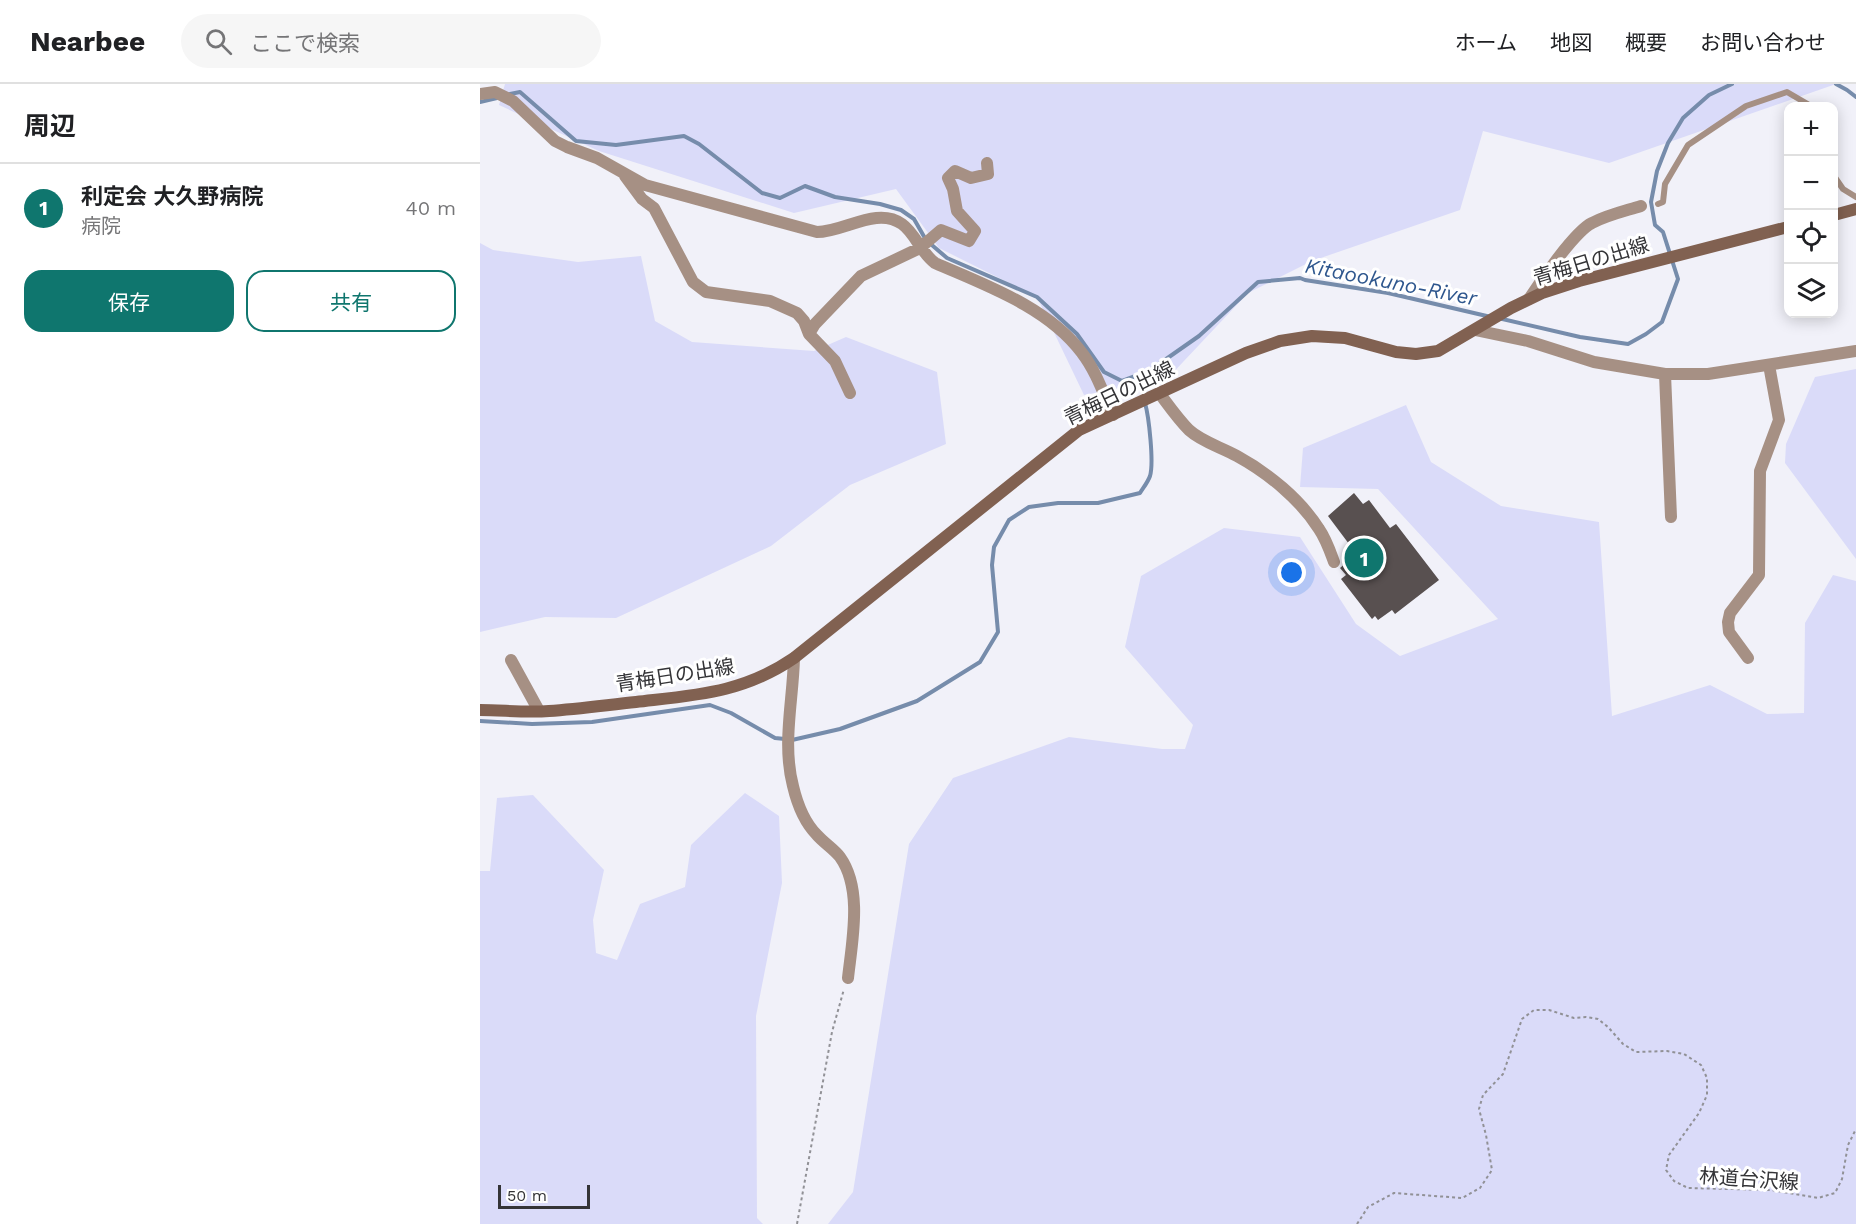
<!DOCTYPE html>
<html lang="ja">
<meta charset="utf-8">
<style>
:root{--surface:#fff;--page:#f6f6f6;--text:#202124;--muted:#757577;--line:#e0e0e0;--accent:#0f766e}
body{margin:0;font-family:"Work Sans","Noto Sans JP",sans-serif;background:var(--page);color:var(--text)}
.controls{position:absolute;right:18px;top:18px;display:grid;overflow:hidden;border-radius:12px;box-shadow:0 3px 15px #0003}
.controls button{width:54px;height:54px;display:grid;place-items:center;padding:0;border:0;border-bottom:2px solid var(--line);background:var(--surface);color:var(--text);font:30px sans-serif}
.scale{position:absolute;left:18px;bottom:15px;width:92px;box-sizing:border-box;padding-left:6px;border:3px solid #343437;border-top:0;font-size:16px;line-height:21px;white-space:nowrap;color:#343437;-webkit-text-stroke:4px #fff;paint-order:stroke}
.you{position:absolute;left:812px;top:489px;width:21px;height:21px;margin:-15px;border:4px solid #fff;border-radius:50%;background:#1a73e8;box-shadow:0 0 0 9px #1a73e833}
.badge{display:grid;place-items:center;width:39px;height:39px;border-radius:50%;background:var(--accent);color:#fff;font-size:20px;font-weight:700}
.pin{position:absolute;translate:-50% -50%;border:3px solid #fff;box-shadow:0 2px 6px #0006}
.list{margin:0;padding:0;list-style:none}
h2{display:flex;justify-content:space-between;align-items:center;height:78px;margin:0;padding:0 24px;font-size:26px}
h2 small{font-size:20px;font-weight:400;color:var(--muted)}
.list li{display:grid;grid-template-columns:39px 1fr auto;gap:18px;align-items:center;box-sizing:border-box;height:90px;padding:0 24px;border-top:2px solid var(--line)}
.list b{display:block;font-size:22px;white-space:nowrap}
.list p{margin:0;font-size:20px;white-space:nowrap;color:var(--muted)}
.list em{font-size:20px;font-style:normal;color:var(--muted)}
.actions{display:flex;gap:12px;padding:18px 24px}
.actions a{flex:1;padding:14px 0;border:2px solid var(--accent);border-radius:18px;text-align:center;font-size:21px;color:var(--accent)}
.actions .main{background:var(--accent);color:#fff}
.icon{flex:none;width:33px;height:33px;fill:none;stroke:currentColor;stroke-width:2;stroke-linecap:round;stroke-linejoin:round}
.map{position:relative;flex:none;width:1376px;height:1140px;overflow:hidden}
header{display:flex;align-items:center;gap:36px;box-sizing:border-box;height:84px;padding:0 30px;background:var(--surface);border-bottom:2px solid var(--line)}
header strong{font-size:28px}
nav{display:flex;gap:33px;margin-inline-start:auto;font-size:21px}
.search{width:420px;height:54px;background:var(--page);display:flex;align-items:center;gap:15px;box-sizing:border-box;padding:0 21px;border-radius:33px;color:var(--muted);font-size:22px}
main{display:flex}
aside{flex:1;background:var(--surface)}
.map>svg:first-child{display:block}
.green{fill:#dadbf9}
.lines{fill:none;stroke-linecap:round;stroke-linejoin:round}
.stream{stroke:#768cab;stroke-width:4}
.building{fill:#585050}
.path{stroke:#919196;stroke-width:2;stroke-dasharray:3 3;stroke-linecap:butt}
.service{stroke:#a69084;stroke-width:6}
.minor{stroke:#a69084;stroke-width:12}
.secondary{stroke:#816151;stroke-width:12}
.labels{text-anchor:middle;stroke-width:6;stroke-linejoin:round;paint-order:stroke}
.street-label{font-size:20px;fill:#343437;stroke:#fff}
.water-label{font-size:21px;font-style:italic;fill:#2f578e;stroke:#fff}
</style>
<header>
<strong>Nearbee</strong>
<div class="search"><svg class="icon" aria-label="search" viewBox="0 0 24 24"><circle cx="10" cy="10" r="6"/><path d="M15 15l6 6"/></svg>ここで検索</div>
<nav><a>ホーム</a><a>地図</a><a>概要</a><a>お問い合わせ</a></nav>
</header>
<main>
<aside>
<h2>周辺<small></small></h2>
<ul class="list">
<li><span class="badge">1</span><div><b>利定会 大久野病院</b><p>病院</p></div><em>40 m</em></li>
</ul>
<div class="actions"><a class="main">保存</a><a>共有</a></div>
</aside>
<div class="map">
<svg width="1376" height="1140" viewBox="0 0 1376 1140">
<rect width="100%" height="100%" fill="#f1f1f9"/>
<path class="green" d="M25,0H1356L1129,79L1003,47L980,126L832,177L768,209L687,295L604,311L557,213L459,164L416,105L314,129L119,67L19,21Z
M0,159L13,166L98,178L161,172L175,237L212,258L334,267L366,253L457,288L466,360L370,401L291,462L136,534L65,533L0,548Z
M1376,285V475L1305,379L1306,360L1335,293Z
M926,321L951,378L1021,422L1119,438L1132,632L1230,601L1287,630L1324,629L1325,539L1353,491L1376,497V1140H348L373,1108L429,760L473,694L589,653L682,665H705L713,641L645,563L661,492L744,444L820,453L876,540L920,572L1018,535L898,405L820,403L823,364Z
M265,709L299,732L302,799L276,932L277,1134L283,1140H0V787H10L17,714L53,711L124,786L113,836L116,869L137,876L160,820L205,803L211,761Z"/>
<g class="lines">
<path class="stream" d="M1356,0L1367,6L1376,13
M30,10L40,8L96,57L136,61L204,52L219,60L282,109L300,114L325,102L355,113L400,120L421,126L434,135L446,156L467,174L557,213L597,250L624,288L642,297L669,287
M0,18L17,14
M1018,234L1100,253L1148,260L1166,250L1182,238L1198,195L1183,148L1175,141L1171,118L1177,87L1188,59L1203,34L1229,11L1252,0
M664,312L669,287L719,252L778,198L820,194L825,196L908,209L1011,233
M0,637L52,640L112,638L230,621L251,629L295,654L305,655
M312,656L360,645L437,617L500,578L518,548L512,481L514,463L529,436L549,423L578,419H618L660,409C663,404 668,398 670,392C674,379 669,333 665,319"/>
</g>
<path class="building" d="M874,409L883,420L889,416L910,444L916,440L959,496L915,530L912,526L898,536L895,532L892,535L861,495L866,491L860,484L873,473L866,463L869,460L848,432Z"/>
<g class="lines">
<path class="path" d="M317,1140L352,948L364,905
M877,1140L888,1123L914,1109L982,1114L1000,1104L1012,1086L1006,1051L999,1025L1003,1011L1023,990L1042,935L1054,926H1069L1094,934L1106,933L1118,935L1128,943L1143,960L1156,968L1187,967L1204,970L1221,981L1227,994V1011L1219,1029L1189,1071L1186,1086L1194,1097L1208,1104L1291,1106L1338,1114L1355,1109L1362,1095L1368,1061L1376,1045"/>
<path class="service" d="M1354,92L1363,105L1376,113
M1178,120L1183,118L1185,100L1208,61L1266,22L1307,8L1331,22"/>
<path class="minor" d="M0,10L15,8L33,17L75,57L87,63L117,74L165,101L337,148C364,148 397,122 422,140C435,149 441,169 455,179C505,201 568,223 602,269C616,287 624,311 633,331
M145,92L162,115L174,124L213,198L226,208L290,217L317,229L324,237L329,250
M1049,215C1060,198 1095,147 1112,139C1127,131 1145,127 1161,122
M995,246L1048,257L1114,278L1185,290H1228L1376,267
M1185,290L1191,433
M370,309L355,277L329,250L335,240L381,192L440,164L461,146L489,157L495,147L477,127L473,105L468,94L475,87L491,94L508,90L507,79
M680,310C689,322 698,335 709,346C722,358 741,363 757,372C788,389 820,415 839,445C846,455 850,467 854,478
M314,574C313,617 302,660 313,702C317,719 325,739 337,751C344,759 354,765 360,773C383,805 372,857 368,894
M1268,574L1249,548L1248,538L1250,529L1279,491L1280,387L1299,336L1289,281
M31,576L59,627"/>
<path class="secondary" d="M1354,131L1376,125
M0,626C23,626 46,629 69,627C98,625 127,621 156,618C216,611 263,609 314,574L599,346L766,269L800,257L832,252L865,254L916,268L936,270L958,267L1031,224L1062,209L1099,197L1308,143"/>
</g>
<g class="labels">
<g class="street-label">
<text transform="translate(1111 177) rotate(-17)" y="7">青梅日の出線</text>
<text transform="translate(639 309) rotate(-26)" y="7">青梅日の出線</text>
<text transform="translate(195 591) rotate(-9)" y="7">青梅日の出線</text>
<text transform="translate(1269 1095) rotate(4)" y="7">林道台沢線</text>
</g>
<g class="water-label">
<text transform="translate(911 198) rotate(11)" y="7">Kitaookuno-River</text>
</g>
</g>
</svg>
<div class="controls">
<button>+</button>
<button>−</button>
<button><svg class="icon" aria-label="locate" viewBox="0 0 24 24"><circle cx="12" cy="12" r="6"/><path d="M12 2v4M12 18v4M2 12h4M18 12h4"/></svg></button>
<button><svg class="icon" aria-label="layers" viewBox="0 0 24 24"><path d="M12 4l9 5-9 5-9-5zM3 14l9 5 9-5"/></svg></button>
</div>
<div class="scale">50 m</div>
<div class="you"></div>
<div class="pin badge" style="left:884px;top:474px">1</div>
</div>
</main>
